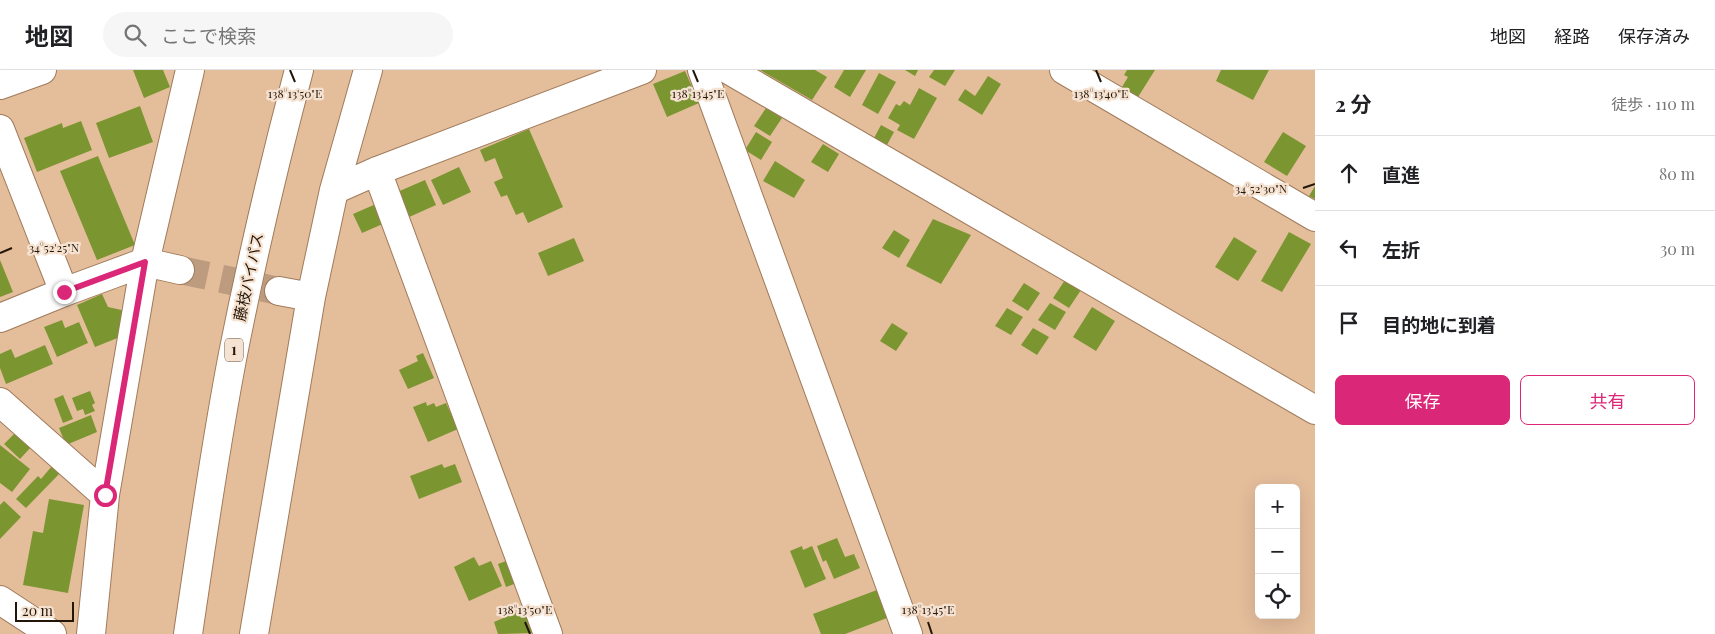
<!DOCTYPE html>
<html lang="ja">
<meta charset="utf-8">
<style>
:root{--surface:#fff;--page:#f6f6f6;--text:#202124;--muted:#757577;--line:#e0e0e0;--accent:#db2777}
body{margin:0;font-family:"Playfair Display","Noto Sans JP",serif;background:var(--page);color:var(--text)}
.controls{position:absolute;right:15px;bottom:15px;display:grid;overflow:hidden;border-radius:8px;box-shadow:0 5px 20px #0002}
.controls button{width:45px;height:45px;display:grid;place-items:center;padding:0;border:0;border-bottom:1px solid var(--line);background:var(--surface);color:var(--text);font:25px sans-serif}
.scale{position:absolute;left:15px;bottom:12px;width:59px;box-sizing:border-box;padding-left:5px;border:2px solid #231508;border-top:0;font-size:14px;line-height:18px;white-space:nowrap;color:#231508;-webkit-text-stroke:4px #f6e2d1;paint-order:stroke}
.stop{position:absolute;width:15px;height:15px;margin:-11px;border:4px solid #db2777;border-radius:50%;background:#fff}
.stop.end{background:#db2777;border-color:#fff;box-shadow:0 1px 5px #0008}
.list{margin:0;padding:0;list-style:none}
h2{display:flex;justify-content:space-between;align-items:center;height:65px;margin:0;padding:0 20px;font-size:21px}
h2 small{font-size:16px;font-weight:400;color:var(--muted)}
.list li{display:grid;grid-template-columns:32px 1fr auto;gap:15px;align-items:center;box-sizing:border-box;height:75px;padding:0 20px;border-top:1px solid var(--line)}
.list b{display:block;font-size:19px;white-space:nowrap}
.list em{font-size:16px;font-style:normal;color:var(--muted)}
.actions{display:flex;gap:10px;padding:15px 20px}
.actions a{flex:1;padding:11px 0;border:1px solid var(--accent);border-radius:8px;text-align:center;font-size:18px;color:var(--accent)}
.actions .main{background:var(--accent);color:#fff}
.icon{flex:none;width:28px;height:28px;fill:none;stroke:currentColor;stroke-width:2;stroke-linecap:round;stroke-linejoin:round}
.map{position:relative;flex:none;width:1315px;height:564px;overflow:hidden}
header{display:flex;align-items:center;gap:30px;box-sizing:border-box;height:70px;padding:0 25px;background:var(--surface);border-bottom:1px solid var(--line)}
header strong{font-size:24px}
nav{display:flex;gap:28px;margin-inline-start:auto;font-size:18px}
.search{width:350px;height:45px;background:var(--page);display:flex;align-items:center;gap:12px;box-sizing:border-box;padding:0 18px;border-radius:28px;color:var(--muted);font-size:19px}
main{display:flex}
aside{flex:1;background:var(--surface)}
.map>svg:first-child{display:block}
.building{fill:#7b9630}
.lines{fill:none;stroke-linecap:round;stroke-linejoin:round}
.minor-tunnel{stroke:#bd9b7e;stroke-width:28;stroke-dasharray:28 14;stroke-linecap:butt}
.minor-casing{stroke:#a07b5b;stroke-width:30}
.highway-casing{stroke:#a07b5b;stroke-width:30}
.minor{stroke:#fff;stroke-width:28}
.highway{stroke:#fff;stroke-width:28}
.route{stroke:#db2777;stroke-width:6}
.ticks{fill:none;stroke:#231508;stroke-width:2}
.labels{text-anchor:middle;stroke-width:4.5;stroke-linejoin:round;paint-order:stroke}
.shield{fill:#f6e2d1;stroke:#625244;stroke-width:1}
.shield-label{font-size:14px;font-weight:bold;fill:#231508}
.street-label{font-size:15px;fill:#231508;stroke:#f6e2d1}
.ticks-label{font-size:12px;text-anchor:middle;fill:#231508;stroke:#f6e2d1;stroke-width:4.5;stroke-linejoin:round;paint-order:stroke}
</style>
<header>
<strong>地図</strong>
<div class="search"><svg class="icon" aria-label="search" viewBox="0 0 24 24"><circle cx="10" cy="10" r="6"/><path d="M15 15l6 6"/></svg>ここで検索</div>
<nav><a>地図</a><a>経路</a><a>保存済み</a></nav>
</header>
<main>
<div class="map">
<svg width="1315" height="564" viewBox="0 0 1315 564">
<rect width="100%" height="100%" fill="#e4bd9b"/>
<path class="building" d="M133,0H163L170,17L144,28Z
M760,0H815L827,7L812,30Z
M844,0H866L850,27L834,17Z
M905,0H918L915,6Z
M934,0H955L945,16L929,7Z
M1127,0H1155L1138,27L1122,17L1128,7L1124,5Z
M1221,0H1269L1253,30L1216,11Z
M685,1L699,33L667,47L653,14Z
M879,3L896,12L878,44L862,35Z
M988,6L1001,14L982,45L958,30L965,19L975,26Z
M919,18L937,28L914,69L897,60L900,55L888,48L896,34L900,36L904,31L910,35Z
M140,36L153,72L109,88L96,53Z
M766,38L782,48L770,66L754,56Z
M81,51L92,80L37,102L24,68L62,53L63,58Z
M881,55L894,62L887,75L874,68Z
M529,59L563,137L528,153L523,142L516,145L507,125L501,127L494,112L503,108L495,88L485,92L480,80Z
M756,62L772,72L761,90L745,80Z
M1283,62L1306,76L1287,106L1264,92Z
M823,74L839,84L828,102L811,92Z
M98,86L135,175L97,190L60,101Z
M775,91L805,110L794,128L763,111Z
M459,97L471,122L443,135L431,110Z
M425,110L436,135L407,148L395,123Z
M1315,116V129L1309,126Z
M376,134L385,153L362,163L353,144Z
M933,149L971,165L941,214L906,196Z
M894,160L910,170L899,188L882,178Z
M1289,162L1311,174L1282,222L1261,211Z
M1234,167L1257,181L1238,211L1215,197Z
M574,168L584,191L548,206L538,183Z
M0,190L13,222L0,227Z
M1065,210L1081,220L1069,238L1053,228Z
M1024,213L1040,223L1028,241L1012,231Z
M102,224L108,237L126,241L120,267L95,277L77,235Z
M1050,233L1066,242L1055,260L1038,250Z
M1092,237L1115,251L1096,281L1073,267Z
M1007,238L1023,247L1011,265L995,256Z
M62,250L65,258L79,252L88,273L57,287L44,257Z
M892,253L908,263L896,281L880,271Z
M1033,258L1049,267L1037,285L1021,275Z
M45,275L53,294L6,314L0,298V284L11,279L15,288Z
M423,283L434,308L408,319L399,300L418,291L416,286Z
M90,321L95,333L92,335L95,341L85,345L83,339L77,341L72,328Z
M63,325L73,349L63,353L54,329Z
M426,332L427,336L434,333L436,337L446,333L458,359L428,372L413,337Z
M91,345L97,362L66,375L59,358Z
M15,363L31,377L20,389L4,374Z
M0,375L30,399L12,422L0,413Z
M442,394L444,398L455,394L462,412L419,429L410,406Z
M52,396L60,403L26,438L16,429L38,406L41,409Z
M49,429L84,435L68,523L23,515L33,461L43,463Z
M4,431L21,447L0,469V435Z
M837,468L845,487L854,484L860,498L834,509L826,490L823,492L817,476Z
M802,476L803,480L812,476L826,509L805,518L790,481Z
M474,487L479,496L491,491L502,516L469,531L454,497Z
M514,488L522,511L506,517L498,494Z
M877,520L887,548L845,564H821L813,544Z
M525,539L535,563L498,564L494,552Z"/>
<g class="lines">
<path class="minor-tunnel" d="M180,200L279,221"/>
<g class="minor-casing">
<path id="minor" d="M702,0L908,564
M729,0L1315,340
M1064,0L1315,147
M0,15L42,0
M0,59L64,222
M377,101L548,564
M334,120L377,101L642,0
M279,221L311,227
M0,248L64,222L145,192L180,200
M0,332L105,425
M0,530L52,564
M91,564L105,425L145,192L190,0
M254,564L311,227L334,120L368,0"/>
</g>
<g class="highway-casing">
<path id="highway" d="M188,564C202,470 215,377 233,284C252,188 274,94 299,0"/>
</g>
<use href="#minor" class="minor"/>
<use href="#highway" class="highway"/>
</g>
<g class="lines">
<path class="route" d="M64,222L145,192L105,425"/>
</g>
<path class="ticks" d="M290,0L295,12M693,0L698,12M1096,0L1101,12M1303,118L1315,114M0,183L12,178M525,552L530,564M928,552L932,564"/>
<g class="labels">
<rect class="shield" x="225" y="268.5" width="18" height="23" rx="4"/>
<g class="shield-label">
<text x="234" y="285">1</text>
</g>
<g class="street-label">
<text transform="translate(249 207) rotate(-78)" y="5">藤枝バイパス</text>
</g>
</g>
<g class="ticks-label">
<text x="295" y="28">138°13'50"E</text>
<text x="698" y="28">138°13'45"E</text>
<text x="1101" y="28">138°13'40"E</text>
<text x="1261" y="123">34°52'30"N</text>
<text x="54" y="182">34°52'25"N</text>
<text x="525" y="544">138°13'50"E</text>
<text x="928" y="544">138°13'45"E</text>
</g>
</svg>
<div class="controls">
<button>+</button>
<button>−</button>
<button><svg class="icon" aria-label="locate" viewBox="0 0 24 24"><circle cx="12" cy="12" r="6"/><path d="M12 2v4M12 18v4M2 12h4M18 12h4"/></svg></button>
</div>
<div class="scale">20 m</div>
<div class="stop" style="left:105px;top:425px"></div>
<div class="stop end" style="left:64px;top:222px"></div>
</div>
<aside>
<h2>2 分<small>徒歩 · 110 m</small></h2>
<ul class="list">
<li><svg class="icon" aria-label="ahead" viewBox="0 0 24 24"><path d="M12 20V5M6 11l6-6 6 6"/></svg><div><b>直進</b></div><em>80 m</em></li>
<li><svg class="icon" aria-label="left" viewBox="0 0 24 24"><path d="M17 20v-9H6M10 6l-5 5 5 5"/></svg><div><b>左折</b></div><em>30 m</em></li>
<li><svg class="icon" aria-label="arrive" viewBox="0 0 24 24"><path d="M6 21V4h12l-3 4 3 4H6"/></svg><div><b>目的地に到着</b></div></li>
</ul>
<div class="actions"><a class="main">保存</a><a>共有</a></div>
</aside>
</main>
